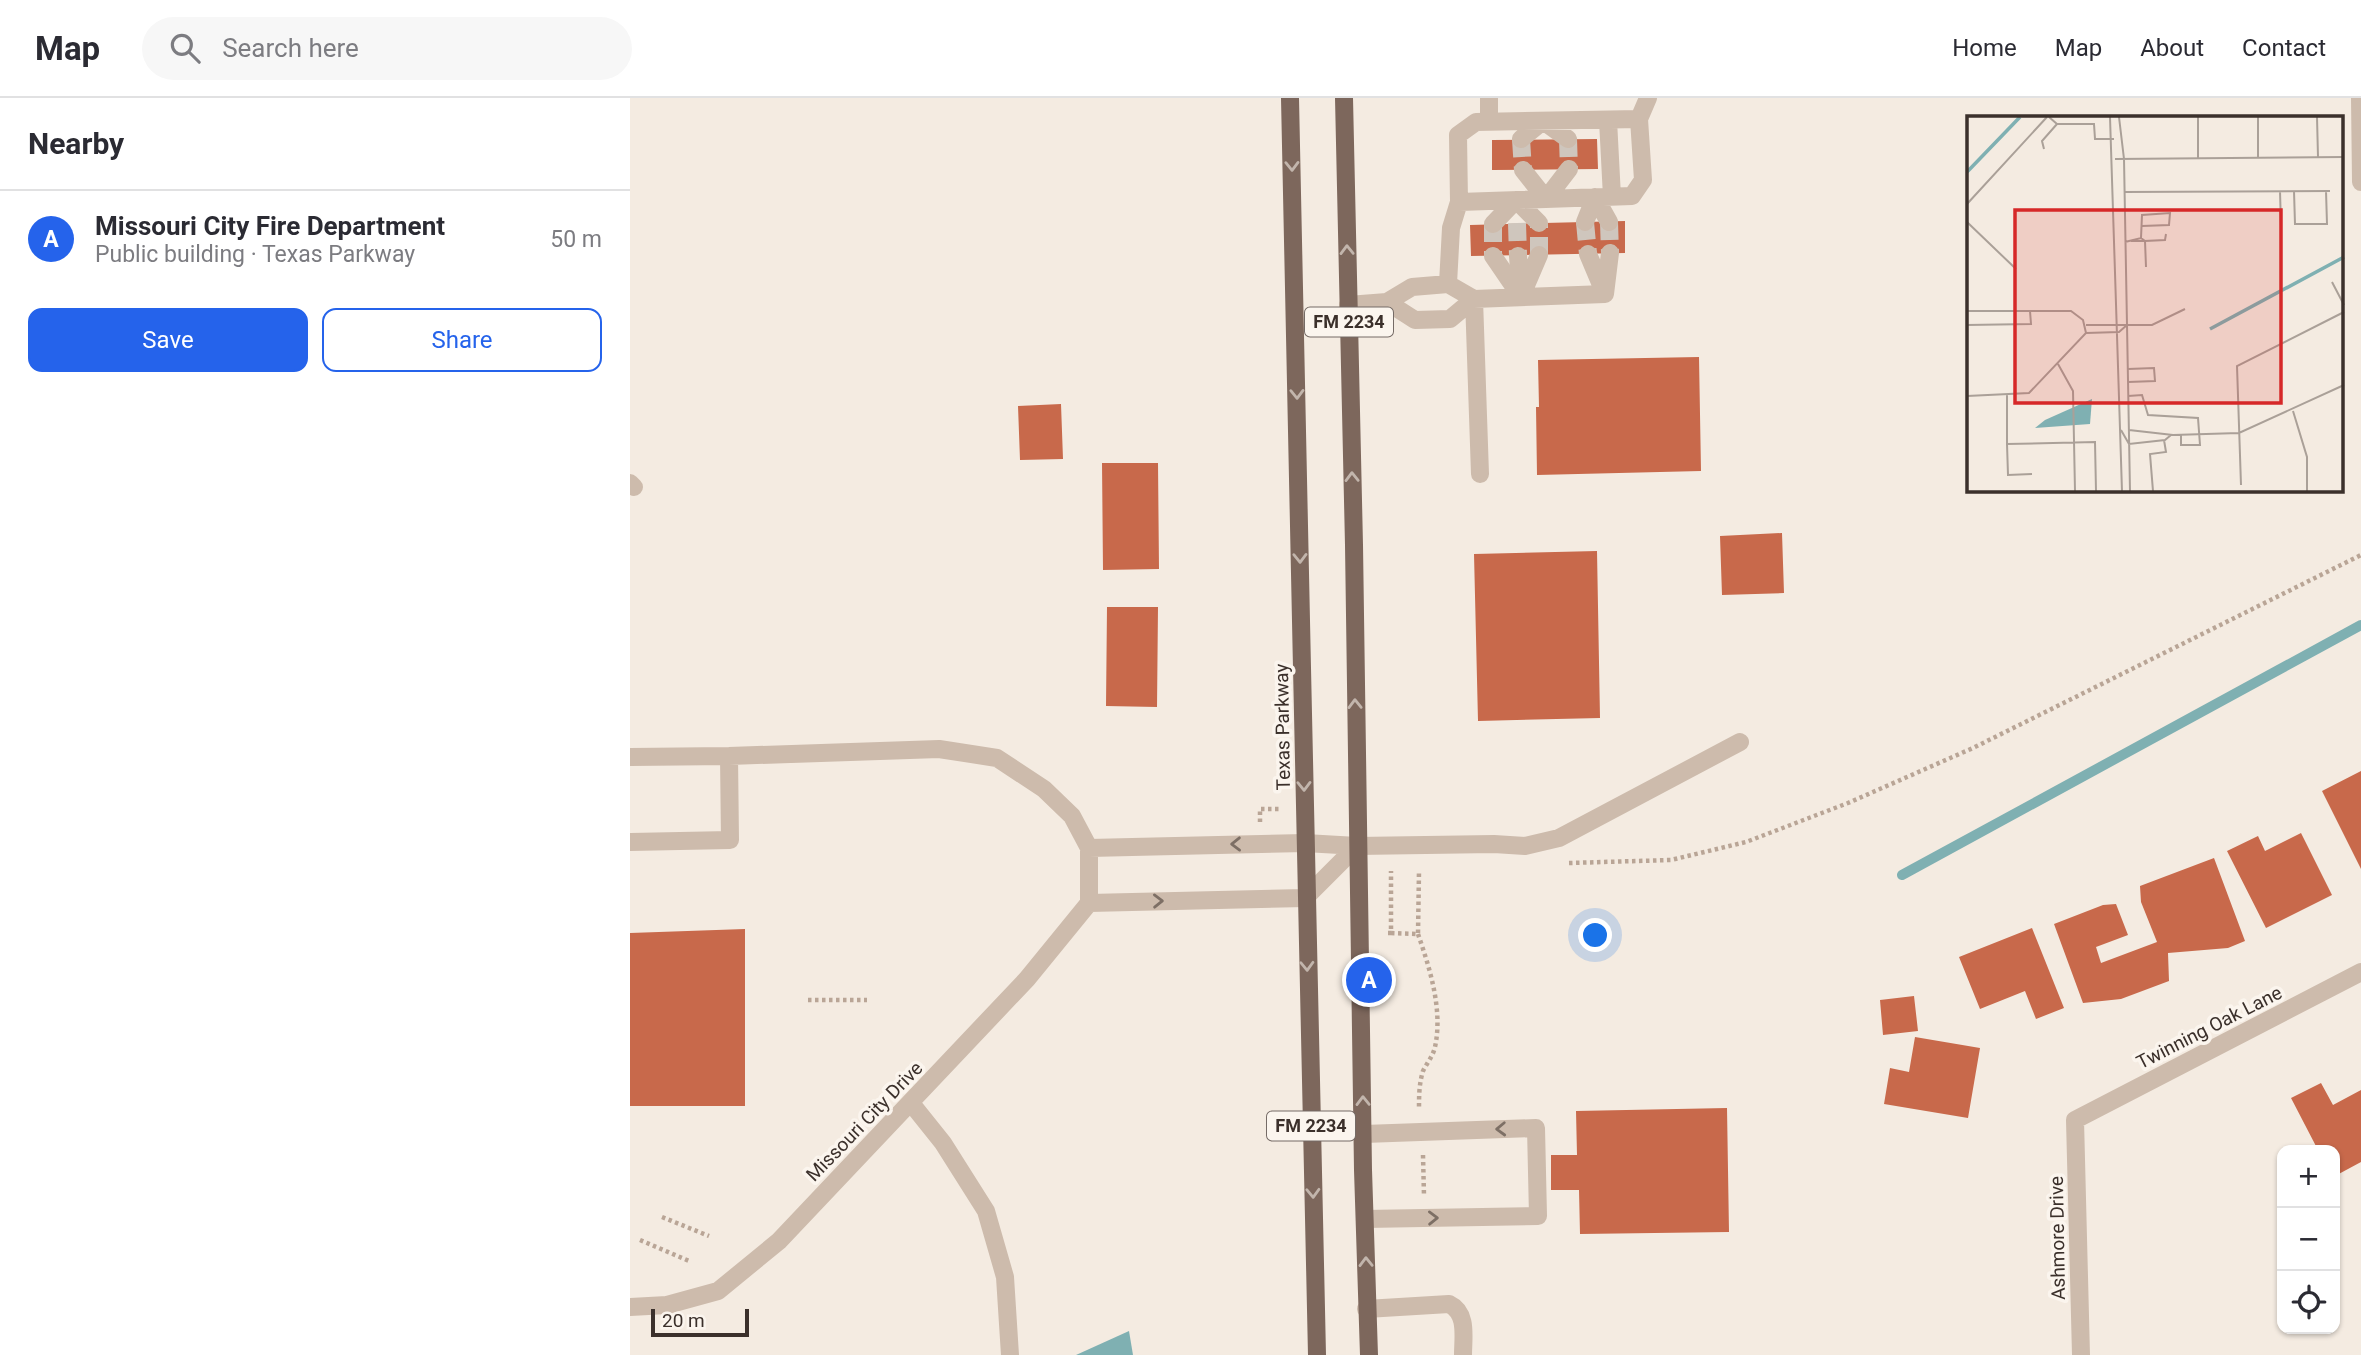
<!DOCTYPE html>
<meta charset="utf-8">
<style>
:root{--surface:#fff;--page:#f7f7f7;--text:#2b2b33;--muted:#7c7c81;--line:#e1e1e2;--accent:#2563eb}
body{margin:0;font-family:Roboto,sans-serif;background:var(--page);color:var(--text)}
.controls{position:absolute;right:21px;bottom:21px;display:grid;overflow:hidden;border-radius:14px;box-shadow:0 2px 5px #0004}
.controls button{width:63px;height:63px;display:grid;place-items:center;padding:0;border:0;border-bottom:2px solid var(--line);background:var(--surface);color:var(--text);font:35px sans-serif}
.scale{position:absolute;left:21px;bottom:18px;width:98px;box-sizing:border-box;padding-left:7px;border:4px solid #3b302b;border-top:0;font-size:19px;line-height:24px;white-space:nowrap;color:#3b302b;-webkit-text-stroke:5px #fbf5ee;paint-order:stroke}
.you{position:absolute;left:966px;top:838px;width:24px;height:24px;margin:-18px;border:5px solid #fff;border-radius:50%;background:#1a73e8;box-shadow:0 0 0 10px #1a73e833}
.badge{display:grid;place-items:center;width:46px;height:46px;border-radius:50%;background:var(--accent);color:#fff;font-size:23px;font-weight:700}
.pin{position:absolute;translate:-50% -50%;border:4px solid #fff;box-shadow:0 2px 7px #0006}
.list{margin:0;padding:0;list-style:none}
h2{display:flex;justify-content:space-between;align-items:center;height:91px;margin:0;padding:0 28px;font-size:30px}
h2 small{font-size:23px;font-weight:400;color:var(--muted)}
.list li{display:grid;grid-template-columns:46px 1fr auto;gap:21px;align-items:center;box-sizing:border-box;height:98px;padding:0 28px;border-top:2px solid var(--line)}
.list b{display:block;font-size:26px;white-space:nowrap}
.list p{margin:0;font-size:23px;white-space:nowrap;color:var(--muted)}
.list em{font-size:23px;font-style:normal;color:var(--muted)}
.actions{display:flex;gap:14px;padding:21px 28px}
.actions a{flex:1;padding:16px 0;border:2px solid var(--accent);border-radius:14px;text-align:center;font-size:24px;color:var(--accent)}
.actions .main{background:var(--accent);color:#fff}
.icon{flex:none;width:38px;height:38px;fill:none;stroke:currentColor;stroke-width:2;stroke-linecap:round;stroke-linejoin:round}
.map{position:relative;flex:none;width:1731px;height:1257px;overflow:hidden}
header{display:flex;align-items:center;gap:42px;box-sizing:border-box;height:98px;padding:0 35px;background:var(--surface);border-bottom:2px solid var(--line)}
header strong{font-size:33px}
nav{display:flex;gap:38px;margin-inline-start:auto;font-size:24px}
.search{width:490px;height:63px;background:var(--page);display:flex;align-items:center;gap:18px;box-sizing:border-box;padding:0 24px;border-radius:38px;color:var(--muted);font-size:26px}
main{display:flex}
aside{flex:1;background:var(--surface)}
.map>svg:first-child{display:block}
.water{fill:#7fb0b2}
.lines{fill:none;stroke-linecap:round;stroke-linejoin:round}
.stream{stroke:#7fb0b2;stroke-width:10}
.building{fill:#c8694b}
.minor-tunnel{stroke:#cfc6bd;stroke-width:18;stroke-dasharray:18 9;stroke-linecap:butt}
.path{stroke:#b9a596;stroke-width:4.5;stroke-dasharray:3.5 3.5;stroke-linecap:butt}
.minor{stroke:#cdbbac;stroke-width:18}
.major{stroke:#7d675c;stroke-width:18}
.oneway{stroke:#c2b5ac}
.oneway2{stroke:#7d6f65}
.labels{text-anchor:middle;stroke-width:7;stroke-linejoin:round;paint-order:stroke}
.shield{fill:#fbf5ee;stroke:#756b66;stroke-width:2}
.shield-label{font-size:18px;font-weight:bold;fill:#3b302b}
.street-label{font-size:19px;fill:#3b302b;stroke:#fbf5ee}
.inset-river{fill:none;stroke:#7fb0b2;stroke-width:3.5}
.inset-road{fill:none;stroke:#aaa098;stroke-width:2}
.view{fill:#d62828;fill-opacity:0.15;stroke:#d62828;stroke-width:3.5}
.inset-edge{fill:none;stroke:#3b302b;stroke-width:3.5}
</style>
<header>
<strong>Map</strong>
<div class="search"><svg class="icon" aria-label="search" viewBox="0 0 24 24"><circle cx="10" cy="10" r="6"/><path d="M15 15l6 6"/></svg>Search here</div>
<nav><a>Home</a><a>Map</a><a>About</a><a>Contact</a></nav>
</header>
<main>
<aside>
<h2>Nearby<small></small></h2>
<ul class="list">
<li><span class="badge">A</span><div><b>Missouri City Fire Department</b><p>Public building · Texas Parkway</p></div><em>50 m</em></li>
</ul>
<div class="actions"><a class="main">Save</a><a>Share</a></div>
</aside>
<div class="map">
<svg width="1731" height="1257" viewBox="0 0 1731 1257">
<rect width="100%" height="100%" fill="#f4ebe1"/>
<path class="water" d="M499,1233L503,1257H446Z"/>
<g class="lines">
<path class="stream" d="M1272,777L1731,527"/>
</g>
<path class="building" d="M967,41L968,71L862,72V42Z
M995,123V155L841,158L840,127Z
M1069,259L1071,373L907,377L906,309H909L908,262Z
M431,306L433,361L390,362L388,308Z
M472,365H528L529,471L473,472Z
M1152,435L1154,495L1092,497L1090,438Z
M967,453L970,620L848,623L844,456Z
M477,509H528L527,609L476,608Z
M1731,673V771L1692,693Z
M1671,735L1702,797L1636,830L1597,753L1628,738L1635,753Z
M1584,760L1615,843L1598,850L1538,855L1539,883L1491,901L1453,905L1424,826L1473,807L1486,806L1498,837L1466,849L1471,865L1527,844L1511,804L1510,788Z
M1402,830L1434,910L1406,921L1395,893L1350,911L1329,859Z
M115,831V1008H0V835Z
M1284,898L1288,933L1253,937L1250,902Z
M1285,939L1350,950L1338,1020L1254,1006L1260,970L1279,974Z
M1691,985L1703,1007L1731,992V1064L1705,1078V1052H1688L1661,1000Z
M1097,1010L1099,1134L950,1136L949,1092H921V1057H947L946,1013Z"/>
<g class="lines">
<path class="minor-tunnel" d="M891,41L893,72
M938,41L939,71
M955,124L958,156
M979,124L980,155
M887,125L888,158
M863,126V158
M909,157V125"/>
<path class="path" d="M630,724V711H650
M939,765L1041,762L1116,744L1218,705L1343,650L1731,457
M758,835H761V773
M761,835L788,836L789,773
M788,836C800,871 813,912 805,949C803,958 797,965 793,973C789,986 789,998 789,1011
M178,902H237
M793,1057L794,1098
M32,1119L79,1138
M10,1142L59,1163"/>
<path class="minor" d="M859,0V24
M1730,0L1731,84
M1009,21L1018,0
M978,22L982,99
M891,41L913,23L938,41
M893,72L916,101L939,71
M955,124L965,99L979,124
M863,126L886,102L909,125
M958,156L974,194
M863,158L891,199
M888,158L891,199L909,157
M818,186L821,130L829,104L828,37L846,24L1009,21L1013,82L1002,98L829,104
M718,207L757,204L782,189L818,186L844,201L820,221L785,222L757,204
M850,376L844,201L975,196L980,155
M0,385L4,389
M0,659L99,658L309,651L367,660L414,691L442,718L459,750V805L397,881L149,1143L88,1193L37,1207L0,1209
M0,744L100,742L99,658
M459,750L675,745L727,748L864,746L895,748L929,740L1110,644
M459,805L675,800L727,748
M281,1005L313,1045L356,1113L375,1179L380,1257
M734,1036L906,1030L908,1118L735,1121
M736,1211L819,1206C838,1215 833,1239 833,1257
M1451,1257L1445,1022L1731,874"/>
<path class="major" d="M660,0C670,419 676,838 687,1257
M714,0L724,447L733,1072L739,1257"/>
</g>
<defs><path id="oneway-chevron" d="M-2-3.5L2.5 0L-2 3.5" fill="none" stroke-width="1.6" stroke-linecap="round" stroke-linejoin="round" transform="scale(1.75)"/></defs>
<g class="oneway">
<use href="#oneway-chevron" transform="translate(662 68) rotate(89)"/>
<use href="#oneway-chevron" transform="translate(717 152) rotate(-91)"/>
<use href="#oneway-chevron" transform="translate(667 296) rotate(89)"/>
<use href="#oneway-chevron" transform="translate(722 379) rotate(-91)"/>
<use href="#oneway-chevron" transform="translate(670 460) rotate(89)"/>
<use href="#oneway-chevron" transform="translate(725 606) rotate(-91)"/>
<use href="#oneway-chevron" transform="translate(674 688) rotate(89)"/>
<use href="#oneway-chevron" transform="translate(677 868) rotate(88)"/>
<use href="#oneway-chevron" transform="translate(733 1003) rotate(-91)"/>
<use href="#oneway-chevron" transform="translate(683 1095) rotate(88)"/>
<use href="#oneway-chevron" transform="translate(736 1164) rotate(-91)"/>
</g>
<g class="oneway2">
<use href="#oneway-chevron" transform="translate(606 746) rotate(179)"/>
<use href="#oneway-chevron" transform="translate(528 803) rotate(-1)"/>
<use href="#oneway-chevron" transform="translate(871 1031) rotate(178)"/>
<use href="#oneway-chevron" transform="translate(803 1120) rotate(-1)"/>
</g>
<g class="labels">
<g class="shield">
<rect x="675" y="209.5" width="88" height="29" rx="5"/>
<rect x="637" y="1013.5" width="88" height="29" rx="5"/>
</g>
<g class="shield-label">
<text x="719" y="230">FM 2234</text>
<text x="681" y="1034">FM 2234</text>
</g>
<g class="street-label">
<text transform="translate(652 629) rotate(-91)" y="7">Texas Parkway</text>
<text transform="translate(1579 929) rotate(-27)" y="7">Twinning Oak Lane</text>
<text transform="translate(234 1023) rotate(-46)" y="7">Missouri City Drive</text>
<text transform="translate(1427 1140) rotate(-91)" y="7">Ashmore Drive</text>
</g>
</g>
<g transform="translate(1337 18)">
<rect width="376" height="376" fill="#f4ebe1"/>
<path d="M125,283L123,308L68,312L78,304Z" fill="#7fb0b2"/>
<path class="inset-river" d="M0,56L53,1M243,213L377,141"/>
<path class="inset-road" d="M82,1L90,8H127L128,23H147M143,1L155,375M152,1L157,43L163,375M231,1V43M291,1V42M350,1L351,41M77,33L75,25L90,8M148,43L377,41M313,75L314,110M327,75L328,108H360L359,75M157,76L363,75M0,88L80,1M0,106L49,153M174,122L175,99L203,97L202,109L175,110M158,126L174,122L178,125H164M179,151L178,125L198,124L199,118M365,166L377,189M0,195H104L116,204L119,217L62,277L0,280M0,209L64,208L63,195M119,209H185L218,193M119,217L152,216L160,209M91,248L106,275L108,375M161,253L187,252L188,265L161,266M40,279V328L128,326L129,375M161,280L175,279L181,299L231,302L233,329H214V319M326,295L340,341V375M154,314L162,328L198,324L204,319M162,314L206,319L272,317L377,269M40,328L41,359L65,358M274,369L270,250L377,196M186,375L183,338L199,336L197,324"/>
<path class="view" d="M48,94H314V287H48Z"/>
<rect width="376" height="376" class="inset-edge"/>
</g>
</svg>
<div class="controls">
<button>+</button>
<button>−</button>
<button><svg class="icon" aria-label="locate" viewBox="0 0 24 24"><circle cx="12" cy="12" r="6"/><path d="M12 2v4M12 18v4M2 12h4M18 12h4"/></svg></button>
</div>
<div class="scale">20 m</div>
<div class="you"></div>
<div class="pin badge" style="left:739px;top:882px">A</div>
</div>
</main>
